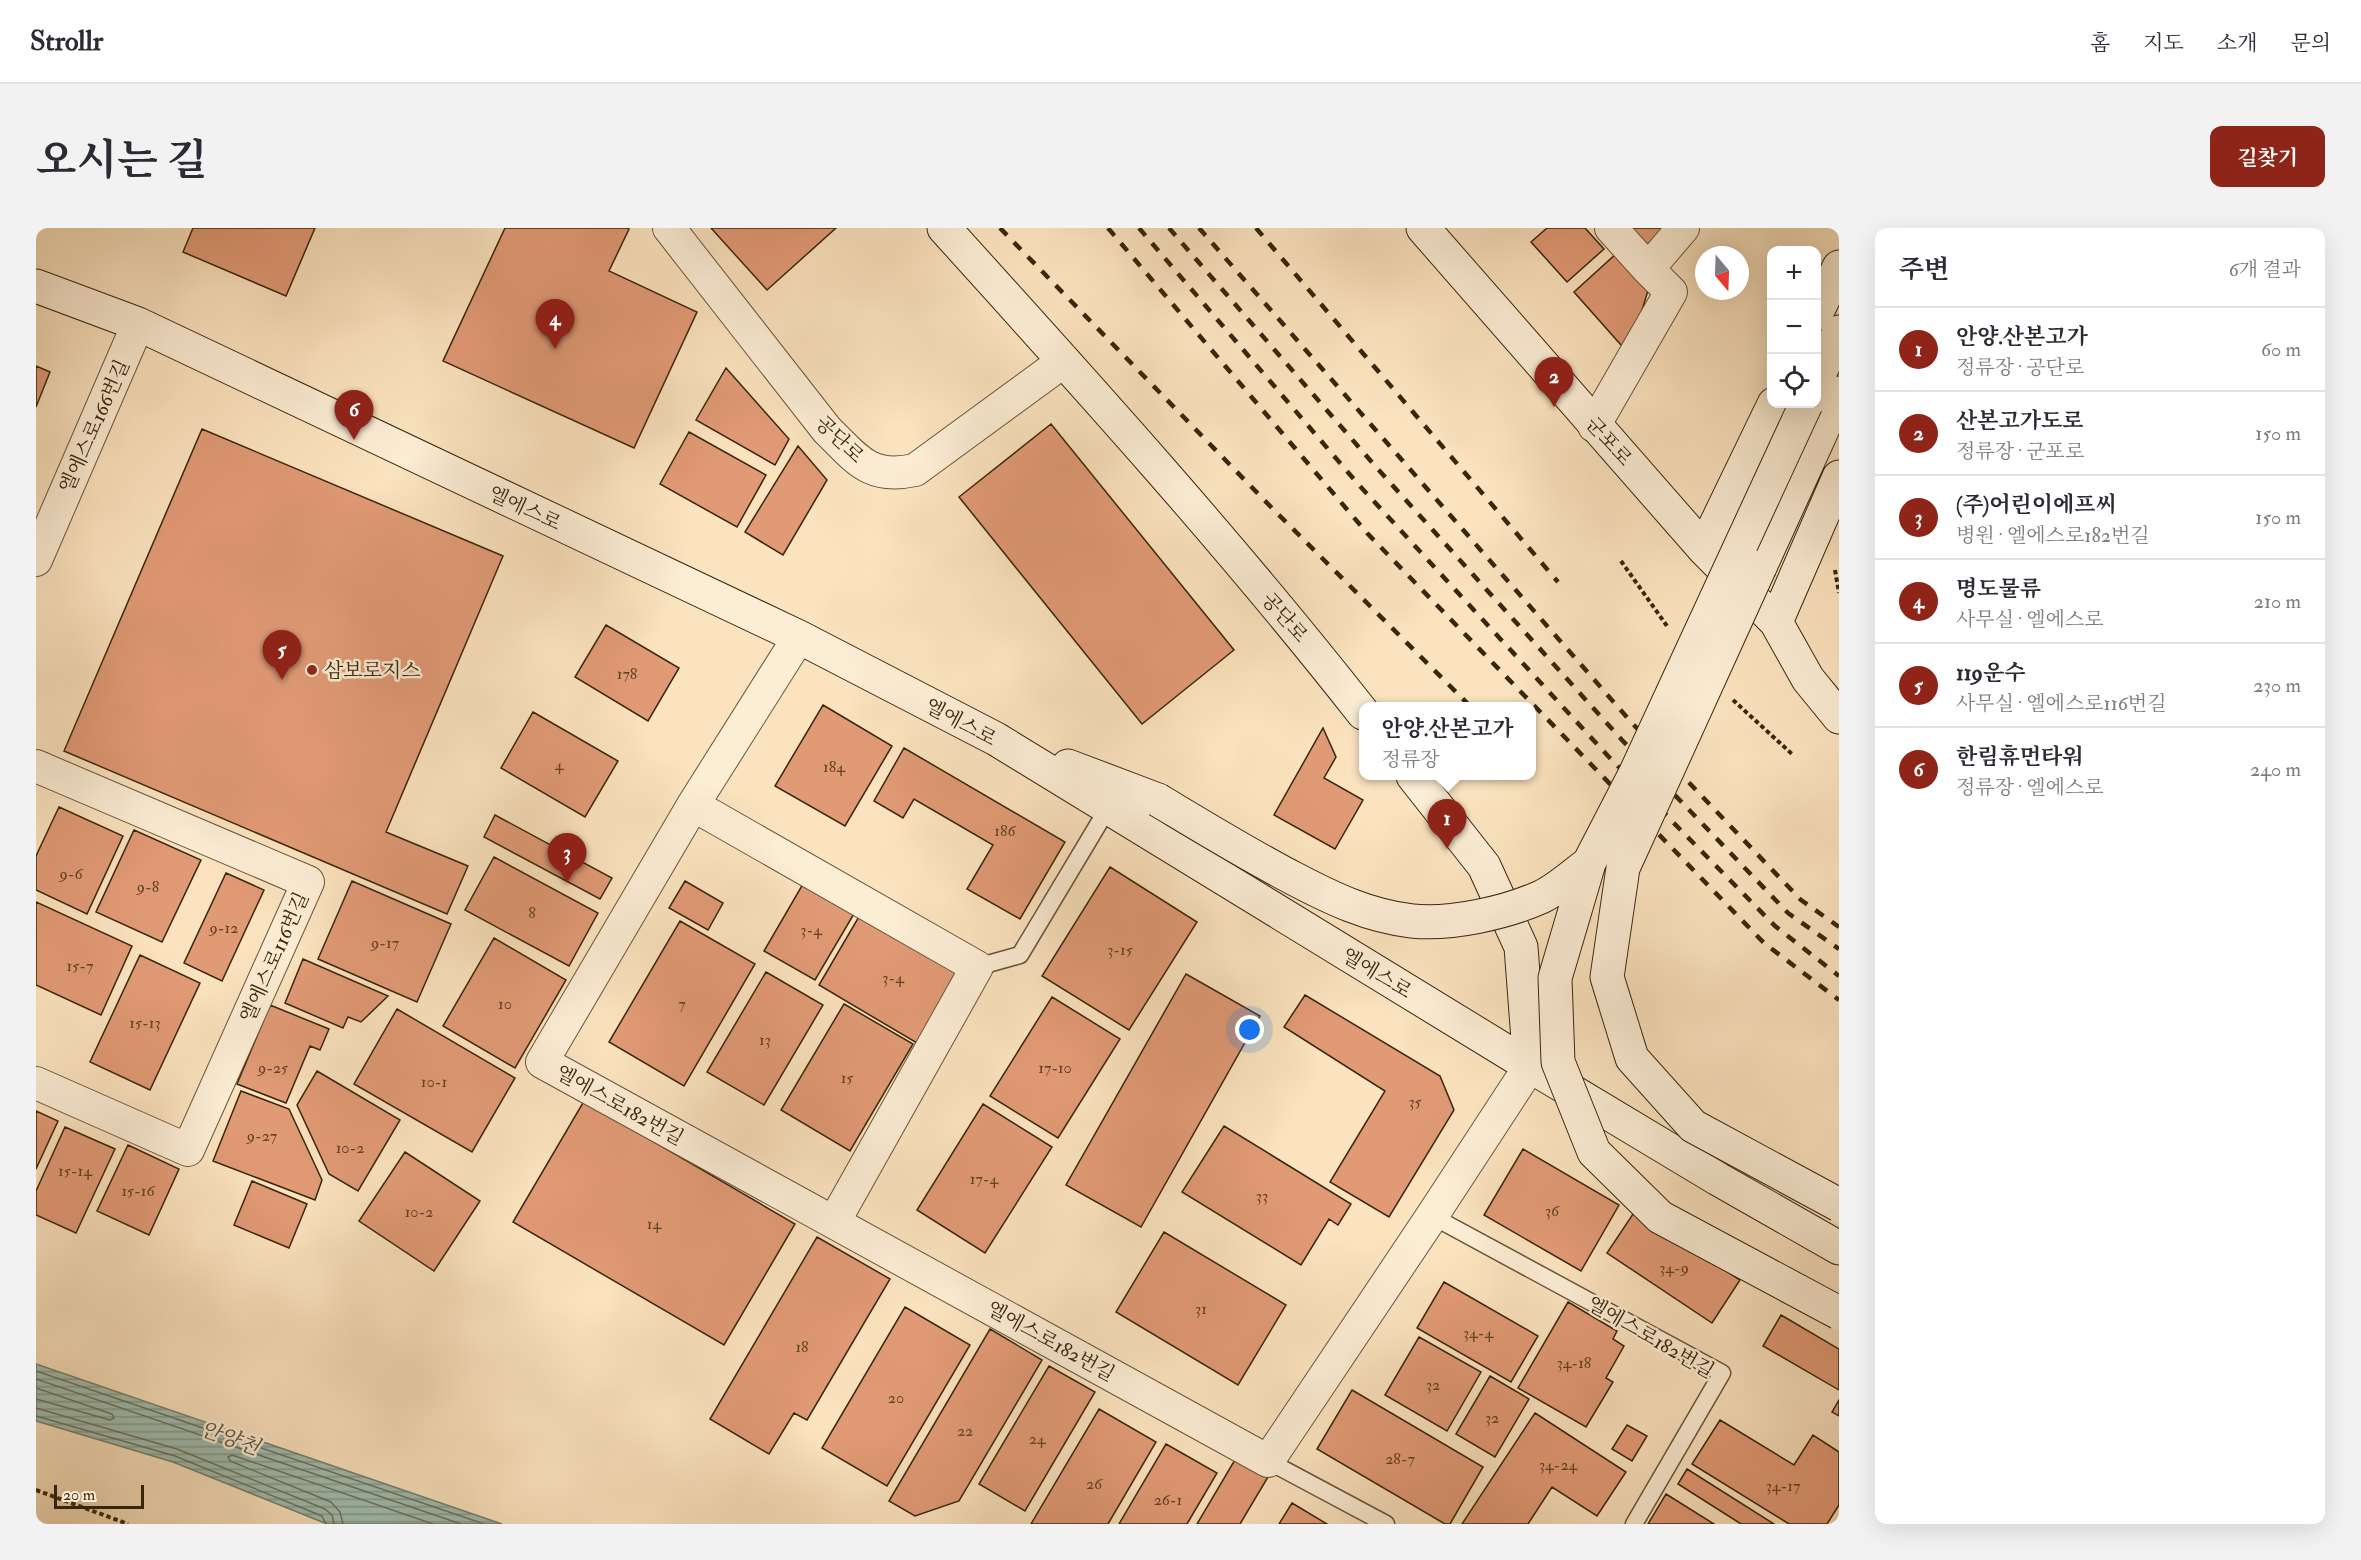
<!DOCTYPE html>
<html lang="ko">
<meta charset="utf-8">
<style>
:root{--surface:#fff;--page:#f2f2f3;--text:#2b2b33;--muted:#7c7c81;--line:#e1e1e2;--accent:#8f2418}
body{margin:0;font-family:"IM FELL Double Pica","Noto Serif KR",serif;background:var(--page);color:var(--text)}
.controls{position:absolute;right:18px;top:18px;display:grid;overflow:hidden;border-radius:12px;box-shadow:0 6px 24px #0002}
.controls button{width:54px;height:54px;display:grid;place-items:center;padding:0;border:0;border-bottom:2px solid var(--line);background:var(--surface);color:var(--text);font:30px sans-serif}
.compass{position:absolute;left:1659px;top:18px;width:54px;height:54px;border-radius:50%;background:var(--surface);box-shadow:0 6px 24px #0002;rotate:161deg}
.scale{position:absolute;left:18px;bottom:15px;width:90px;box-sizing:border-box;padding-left:6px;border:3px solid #38260b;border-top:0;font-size:16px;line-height:21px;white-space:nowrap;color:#38260b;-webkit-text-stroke:4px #fcedd5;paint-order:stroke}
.you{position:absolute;left:1214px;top:802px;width:21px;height:21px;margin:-15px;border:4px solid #fff;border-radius:50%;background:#1a73e8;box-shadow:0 0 0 9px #1a73e833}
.badge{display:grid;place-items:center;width:39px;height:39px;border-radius:50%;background:var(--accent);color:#fff;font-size:20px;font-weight:700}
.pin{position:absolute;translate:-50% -50px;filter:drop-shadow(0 2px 3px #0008)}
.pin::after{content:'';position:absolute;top:32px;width:21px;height:18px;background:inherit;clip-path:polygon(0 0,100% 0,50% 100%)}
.popup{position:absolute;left:1323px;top:474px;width:177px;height:78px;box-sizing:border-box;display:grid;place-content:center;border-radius:12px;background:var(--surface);filter:drop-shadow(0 2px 4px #0005);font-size:20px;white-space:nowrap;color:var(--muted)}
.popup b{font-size:22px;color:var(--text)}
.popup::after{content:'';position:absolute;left:50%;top:100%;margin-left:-12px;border:12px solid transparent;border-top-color:var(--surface)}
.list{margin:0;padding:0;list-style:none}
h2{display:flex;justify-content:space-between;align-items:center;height:78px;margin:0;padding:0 24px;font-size:26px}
h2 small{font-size:20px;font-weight:400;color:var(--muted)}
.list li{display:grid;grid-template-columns:39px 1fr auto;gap:18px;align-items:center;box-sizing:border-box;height:84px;padding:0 24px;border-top:2px solid var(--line)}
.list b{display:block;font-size:22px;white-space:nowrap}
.list p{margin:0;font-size:20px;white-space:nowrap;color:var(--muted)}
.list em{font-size:20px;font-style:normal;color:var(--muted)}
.icon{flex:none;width:33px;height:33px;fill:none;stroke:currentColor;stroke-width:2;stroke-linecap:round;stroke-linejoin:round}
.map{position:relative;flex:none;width:1803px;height:1296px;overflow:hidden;border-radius:12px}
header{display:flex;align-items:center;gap:36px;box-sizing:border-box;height:84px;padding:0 30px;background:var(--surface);border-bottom:2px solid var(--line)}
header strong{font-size:28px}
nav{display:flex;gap:33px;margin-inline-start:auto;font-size:21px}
.intro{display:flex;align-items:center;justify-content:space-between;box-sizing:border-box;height:144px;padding:0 36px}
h1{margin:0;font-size:42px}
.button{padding:15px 27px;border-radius:12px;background:var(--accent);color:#fff;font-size:21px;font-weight:700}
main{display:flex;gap:36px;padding:0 36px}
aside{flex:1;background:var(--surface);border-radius:12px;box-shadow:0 6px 24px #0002}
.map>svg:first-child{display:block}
.water{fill:url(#water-rules);stroke:#76816f;stroke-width:1.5}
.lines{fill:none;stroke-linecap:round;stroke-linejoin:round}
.shore{stroke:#6c725e;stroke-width:1.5}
.building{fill:#e19a76;stroke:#38260b;stroke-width:1.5}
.lane-casing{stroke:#695538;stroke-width:19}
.street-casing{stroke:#695538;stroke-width:34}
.secondary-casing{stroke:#38260b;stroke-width:35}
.path{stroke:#38260b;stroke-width:4;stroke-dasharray:4.5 3;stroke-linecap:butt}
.lane{stroke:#fcedd5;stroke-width:16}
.street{stroke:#fcedd5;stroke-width:32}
.secondary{stroke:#fcedd5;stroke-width:33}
.rail{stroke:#38260b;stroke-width:4.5;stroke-dasharray:10 10;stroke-linecap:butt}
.secondary-bridge-casing{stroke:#38260b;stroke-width:35;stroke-linecap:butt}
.secondary-bridge{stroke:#fcedd5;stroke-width:33}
.poi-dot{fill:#8f2418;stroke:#fcedd5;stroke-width:2}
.labels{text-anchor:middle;stroke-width:5;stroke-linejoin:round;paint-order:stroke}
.number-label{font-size:16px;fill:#624326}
.street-label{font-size:20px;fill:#38260b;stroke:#fcedd5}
.poi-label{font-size:20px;fill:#38260b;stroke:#fcedd5;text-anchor:start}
.water-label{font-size:21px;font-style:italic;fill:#57543d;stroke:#fcedd5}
</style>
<header>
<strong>Strollr</strong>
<nav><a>홈</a><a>지도</a><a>소개</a><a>문의</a></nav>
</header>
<div class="intro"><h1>오시는 길</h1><a class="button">길찾기</a></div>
<main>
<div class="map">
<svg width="1803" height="1296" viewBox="0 0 1803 1296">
<defs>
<pattern id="water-rules" width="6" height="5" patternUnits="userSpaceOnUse" patternTransform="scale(1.5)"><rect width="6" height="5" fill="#9fbeb2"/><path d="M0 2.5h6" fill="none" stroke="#839a8f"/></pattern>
</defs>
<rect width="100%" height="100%" fill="#fbe3bf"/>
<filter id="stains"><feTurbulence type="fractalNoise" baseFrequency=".00333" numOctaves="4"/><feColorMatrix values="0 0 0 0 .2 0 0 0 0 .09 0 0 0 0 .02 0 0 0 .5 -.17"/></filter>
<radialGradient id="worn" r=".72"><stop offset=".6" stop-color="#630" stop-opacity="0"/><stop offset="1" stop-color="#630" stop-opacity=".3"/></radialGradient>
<path class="water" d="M0,1136L466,1296H291L137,1234L0,1193Z"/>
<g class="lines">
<path class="shore" d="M0,1143L448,1296
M0,1151L425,1296
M0,1160L76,1186L78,1190L74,1192L0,1171
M0,1180L141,1221L289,1281L296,1287L298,1296
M0,1188L139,1228L286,1288L290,1296
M307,1296L304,1284L295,1274L194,1233L192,1229L196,1227L397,1296"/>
</g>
<path class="building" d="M157,0H279L250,68L147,24Z
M469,0H591L593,1L573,43L661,84L598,220L407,133Z
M675,0H800L731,62Z
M1511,0H1549L1568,21L1531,54L1495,14Z
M1582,0H1631L1604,25Z
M1582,24L1613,59L1593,126L1538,64Z
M0,138L14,144L0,179Z
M690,140L753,211L739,237L660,192Z
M1015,196L1198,422L1106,496L923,269Z
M166,201L467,328L350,604L432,638L411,686L28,523Z
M653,204L730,247L701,299L624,256Z
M762,218L791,252L747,327L709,304Z
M570,397L643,440L612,493L539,449Z
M787,477L856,518L809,598L739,558Z
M497,484L582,533L549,589L465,540Z
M1287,500L1300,529L1288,550L1327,572L1299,621L1238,587Z
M868,520L1029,614L984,691L931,661L957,617L878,571L867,590L838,573Z
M23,579L87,608L51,686L0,662V628Z
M459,587L576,650L564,671L448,609Z
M98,602L165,632L126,714L60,684Z
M458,629L562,685L533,738L429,682Z
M1074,639L1161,694L1093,802L1006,748Z
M190,645L228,662L186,753L148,735Z
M771,649L822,679L779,752L728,723Z
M316,653L415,696L381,774L282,731Z
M649,653L687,675L672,702L633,680Z
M0,674L96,718L65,787L0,757Z
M828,680L931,740L886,818L783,757Z
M644,693L719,736L648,858L573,814Z
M458,710L530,752L479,840L407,798Z
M104,727L164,755L114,862L54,834Z
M267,731L352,768L325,794L312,789L307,800L249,775Z
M730,744L787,777L728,877L671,844Z
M1150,746L1224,788L1105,999L1030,957Z
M1269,767L1404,848L1418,882L1353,989L1294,954L1349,863L1248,799Z
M1016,769L1084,811L1022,910L954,868Z
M808,776L877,816L814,923L745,882Z
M234,777L293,801L284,822L274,818L250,875L201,856Z
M361,781L479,850L436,924L318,856Z
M281,843L364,892L322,963L293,946L261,877Z
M205,863L253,881L286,952L279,972L177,933Z
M548,873L759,996L688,1117L477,994Z
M947,876L1016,919L949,1025L881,982Z
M0,883L22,893L0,941Z
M1188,898L1315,976L1302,997L1293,991L1265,1037L1146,964Z
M29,899L79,921L40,1005L0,987V963Z
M92,917L143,941L113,1007L61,983Z
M1487,921L1583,977L1545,1043L1448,987Z
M369,924L444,973L398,1043L323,993Z
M216,953L271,976L253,1020L198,997Z
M1599,983L1704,1052L1676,1095L1571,1025Z
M1128,1004L1250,1077L1202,1157L1080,1084Z
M781,1009L854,1051L771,1192L758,1185L733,1226L674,1191Z
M1408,1054L1502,1108L1475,1154L1381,1100Z
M1532,1074L1581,1103L1577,1111L1588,1118L1570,1150L1577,1154L1550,1199L1482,1160Z
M869,1079L934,1117L851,1258L786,1220Z
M1745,1087L1803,1121V1162L1727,1118Z
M954,1101L1006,1132L923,1273L879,1288L853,1273Z
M1383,1109L1445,1144L1411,1203L1349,1167Z
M1013,1138L1059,1164L989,1283L943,1256Z
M1454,1148L1493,1171L1459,1229L1420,1206Z
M1316,1162L1447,1239L1414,1296H1409L1281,1221Z
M1803,1172V1188L1796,1184Z
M1063,1181L1120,1214L1072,1296H995Z
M1499,1185L1590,1244L1561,1288L1516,1259L1492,1296H1426Z
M1684,1192L1758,1237L1777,1207L1803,1224V1277L1791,1296H1753L1656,1236Z
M1591,1197L1611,1208L1596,1233L1576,1221Z
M1130,1216L1181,1245L1151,1296H1083Z
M1200,1230L1232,1249L1204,1296H1161Z
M1651,1241L1738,1296H1705L1642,1256Z
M1630,1266L1678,1296H1612Z
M1256,1275L1291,1296H1243Z"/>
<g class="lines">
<g class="lane-casing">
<path id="lane" d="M941,739L984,727L1072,580
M1396,988L1686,1145L1598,1296
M1232,1233L1350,1296"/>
</g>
<g class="street-casing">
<path id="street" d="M633,0L791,202C821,231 833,252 879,242L1028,133
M1575,0L1612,41
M1558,198L1635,64L1612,41L1647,0
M0,332L102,96
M763,409L657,577L506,834L1232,1233L1396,988L1494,838
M0,538L272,654L152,922L0,855
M657,577L941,739L798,994"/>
</g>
<g class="secondary-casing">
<path id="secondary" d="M908,0C1051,158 1195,317 1327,485
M1387,0L1668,321L1740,394L1772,451L1803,489
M0,58L102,96L763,409L960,511L1494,838L1682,951L1803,1020
M1780,86L1803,39
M1780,153L1803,104
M1668,321L1738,176
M1724,339L1803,165
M1740,394L1803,249
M1032,538L1122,572
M1377,548L1448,638L1485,719L1494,838"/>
</g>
<path class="path" d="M1585,333L1631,398
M1799,342L1803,365
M1697,472L1756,526
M0,1262L92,1296"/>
<use href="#lane" class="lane"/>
<use href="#street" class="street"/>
<use href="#secondary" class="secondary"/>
<path class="rail" d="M964,0L1234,278L1434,478
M1072,0L1331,305L1728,715L1803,772
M1103,0L1322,256L1572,528L1739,698L1803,748
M1133,0L1340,239L1586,512L1752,685L1803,721
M1163,0L1596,495L1765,672L1803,699
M1220,0L1522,354"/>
<g class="secondary-bridge-casing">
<path id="secondary-bridge" d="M1770,176L1600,544L1553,635L1519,750L1522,834L1558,924L1624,989L1803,1085
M1724,339L1587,640L1571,749L1596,830L1657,898L1803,977
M1122,572C1167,599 1211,626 1257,650C1295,670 1332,688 1376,693C1415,697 1469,685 1505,669C1522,661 1538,646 1553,635"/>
</g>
<use href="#secondary-bridge" class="secondary-bridge"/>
</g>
<circle class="poi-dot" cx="276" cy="442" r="6"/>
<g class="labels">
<g class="number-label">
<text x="591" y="451">178</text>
<text x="523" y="542">4</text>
<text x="798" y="544">184</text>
<text x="969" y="608">186</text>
<text x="35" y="651">9-6</text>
<text x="112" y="664">9-8</text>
<text x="496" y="690">8</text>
<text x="188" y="705">9-12</text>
<text x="775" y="707">3-4</text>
<text x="349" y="720">9-17</text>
<text x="1084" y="727">3-15</text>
<text x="44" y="743">15-7</text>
<text x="857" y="755">3-4</text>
<text x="469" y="781">10</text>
<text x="646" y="781">7</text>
<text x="109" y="800">15-13</text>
<text x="729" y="817">13</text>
<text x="237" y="845">9-25</text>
<text x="1019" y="845">17-10</text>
<text x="811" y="855">15</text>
<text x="398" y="859">10-1</text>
<text x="1379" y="879">35</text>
<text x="226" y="913">9-27</text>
<text x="314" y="925">10-2</text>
<text x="39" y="948">15-14</text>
<text x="948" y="956">17-4</text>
<text x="102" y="968">15-16</text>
<text x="1226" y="973">33</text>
<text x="1516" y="988">36</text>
<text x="383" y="989">10-2</text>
<text x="618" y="1001">14</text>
<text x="1638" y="1045">34-9</text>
<text x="1165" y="1086">31</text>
<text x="1442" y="1110">34-4</text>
<text x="766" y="1124">18</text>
<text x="1538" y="1140">34-18</text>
<text x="1397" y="1162">32</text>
<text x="860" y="1175">20</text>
<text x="1456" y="1195">32</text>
<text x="929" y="1208">22</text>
<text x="1001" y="1216">24</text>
<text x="1364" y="1236">28-7</text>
<text x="1522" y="1242">34-24</text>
<text x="1058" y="1261">26</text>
<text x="1747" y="1263">34-17</text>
<text x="1132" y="1277">26-1</text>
</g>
<g class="street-label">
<text transform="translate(58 198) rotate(-66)" y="7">엘에스로166번길</text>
<text transform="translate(804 211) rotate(44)" y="7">공단로</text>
<text transform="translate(1573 213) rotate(48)" y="7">군포로</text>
<text transform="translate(489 280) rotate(25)" y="7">엘에스로</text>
<text transform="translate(1249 389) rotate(49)" y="7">공단로</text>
<text transform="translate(925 494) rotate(28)" y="7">엘에스로</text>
<text transform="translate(238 729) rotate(-66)" y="7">엘에스로116번길</text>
<text transform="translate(1341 745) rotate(31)" y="7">엘에스로</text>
<text transform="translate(584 877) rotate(29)" y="7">엘에스로182번길</text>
<text transform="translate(1615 1109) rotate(30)" y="7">엘에스로182번길</text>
<text transform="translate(1015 1113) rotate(29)" y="7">엘에스로182번길</text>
</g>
<g class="poi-label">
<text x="288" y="449">삼보로지스</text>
</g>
<g class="water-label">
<text transform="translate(194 1210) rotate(20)" y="7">안양천</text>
</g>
</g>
<rect width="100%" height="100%" filter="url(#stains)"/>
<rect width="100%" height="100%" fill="url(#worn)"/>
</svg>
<div class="controls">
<button>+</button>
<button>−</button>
<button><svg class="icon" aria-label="locate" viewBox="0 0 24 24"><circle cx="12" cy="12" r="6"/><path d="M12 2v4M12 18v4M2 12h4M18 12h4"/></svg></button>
</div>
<svg class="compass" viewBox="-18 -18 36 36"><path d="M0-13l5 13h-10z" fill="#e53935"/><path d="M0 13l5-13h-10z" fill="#7c7c81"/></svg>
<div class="scale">20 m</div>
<div class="you"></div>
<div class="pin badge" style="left:1411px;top:621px">1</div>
<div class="popup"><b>안양.산본고가</b>정류장</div>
<div class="pin badge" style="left:1518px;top:179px">2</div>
<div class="pin badge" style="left:531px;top:655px">3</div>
<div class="pin badge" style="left:519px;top:121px">4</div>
<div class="pin badge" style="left:246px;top:452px">5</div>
<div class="pin badge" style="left:318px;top:212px">6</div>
</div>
<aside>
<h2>주변<small>6개 결과</small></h2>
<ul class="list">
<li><span class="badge">1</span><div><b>안양.산본고가</b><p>정류장 · 공단로</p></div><em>60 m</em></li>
<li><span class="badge">2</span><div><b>산본고가도로</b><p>정류장 · 군포로</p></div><em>150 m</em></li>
<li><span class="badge">3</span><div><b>(주)어린이에프씨</b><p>병원 · 엘에스로182번길</p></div><em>150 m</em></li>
<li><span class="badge">4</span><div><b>명도물류</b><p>사무실 · 엘에스로</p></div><em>210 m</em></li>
<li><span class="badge">5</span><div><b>119운수</b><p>사무실 · 엘에스로116번길</p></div><em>230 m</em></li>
<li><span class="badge">6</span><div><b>한림휴먼타워</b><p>정류장 · 엘에스로</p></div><em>240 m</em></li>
</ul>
</aside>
</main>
